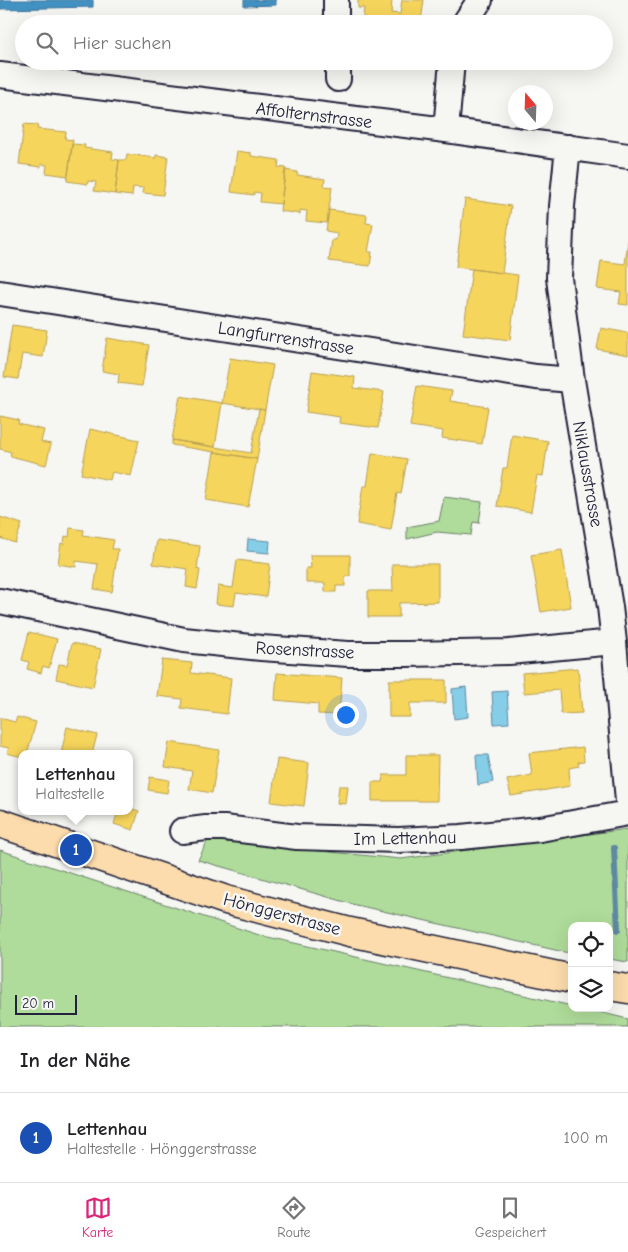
<!DOCTYPE html>
<html lang="de">
<meta charset="utf-8">
<style>
:root{--surface:#fff;--page:#f2f2f2;--text:#202124;--muted:#757577;--line:#e0e0e0;--accent:#db2777}
body{margin:0;font-family:"Comic Neue",sans-serif;background:var(--page);color:var(--text)}
.controls{position:absolute;right:15px;bottom:15px;display:grid;overflow:hidden;border-radius:10px;box-shadow:0 5px 20px #0002}
.controls button{width:45px;height:45px;display:grid;place-items:center;padding:0;border:0;border-bottom:1px solid var(--line);background:var(--surface);color:var(--text);font:25px sans-serif}
.compass{position:absolute;left:508px;top:85px;width:45px;height:45px;border-radius:50%;background:var(--surface);box-shadow:0 5px 20px #0002;rotate:341deg}
.scale{position:absolute;left:15px;bottom:12px;width:62px;box-sizing:border-box;padding-left:5px;border:2px solid #22223b;border-top:0;font-size:14px;line-height:18px;white-space:nowrap;color:#22223b;-webkit-text-stroke:4px #f6f6f2;paint-order:stroke}
.you{position:absolute;left:345px;top:714px;width:18px;height:18px;margin:-12px;border:4px solid #fff;border-radius:50%;background:#1a73e8;box-shadow:0 0 0 8px #1a73e833}
.badge{display:grid;place-items:center;width:32px;height:32px;border-radius:50%;background:var(--accent);color:#fff;font-size:16px;font-weight:700}
.pin{position:absolute;translate:-50% -50%;border:2px solid #fff;box-shadow:0 1px 5px #0006}
.popup{position:absolute;left:18px;top:750px;width:115px;height:65px;box-sizing:border-box;display:grid;place-content:center;border-radius:10px;background:var(--surface);filter:drop-shadow(0 1px 4px #0005);font-size:16px;white-space:nowrap;color:var(--muted)}
.popup b{font-size:19px;color:var(--text)}
.popup::after{content:'';position:absolute;left:50%;top:100%;margin-left:-10px;border:10px solid transparent;border-top-color:var(--surface)}
.list{margin:0;padding:0;list-style:none}
h2{display:flex;justify-content:space-between;align-items:center;height:65px;margin:0;padding:0 20px;font-size:21px}
h2 small{font-size:16px;font-weight:400;color:var(--muted)}
.list li{display:grid;grid-template-columns:32px 1fr auto;gap:15px;align-items:center;box-sizing:border-box;height:90px;padding:0 20px;border-top:1px solid var(--line)}
.list b{display:block;font-size:19px;white-space:nowrap}
.list p{margin:0;font-size:16px;white-space:nowrap;color:var(--muted)}
.list em{font-size:16px;font-style:normal;color:var(--muted)}
.icon{flex:none;width:28px;height:28px;fill:none;stroke:currentColor;stroke-width:2;stroke-linecap:round;stroke-linejoin:round}
.map{position:relative;flex:none;width:628px;height:1027px;overflow:hidden}
.search{position:absolute;background:var(--surface);box-shadow:0 5px 20px #0002;left:15px;right:15px;top:15px;height:55px;display:flex;align-items:center;gap:12px;box-sizing:border-box;padding:0 18px;border-radius:28px;color:var(--muted);font-size:19px}
.sheet{height:155px;background:var(--surface)}
nav{display:flex;justify-content:space-around;align-items:center;box-sizing:border-box;height:70px;border-top:1px solid var(--line);background:var(--surface);font-size:14px;color:var(--muted)}
nav a{display:grid;justify-items:center;gap:2px}
nav .on{color:var(--accent)}
.map>svg:first-child{display:block}
.green{fill:#afdc9a;stroke:#687f6a}
.water{fill:#86cde7;stroke:#5e89a2}
.homes{fill:#f6d55c;stroke:#b69f52}
.schools{fill:#4393c3;stroke:#39719a}
.lines{fill:none;stroke-linecap:round;stroke-linejoin:round}
.stream{stroke:#5e89a2;stroke-width:6}
.minor-casing{stroke:#22223b;stroke-width:28}
.major-casing{stroke:#22223b;stroke-width:31}
.minor{stroke:#f6f6f2;stroke-width:24}
.major{stroke:#fcdcac;stroke-width:28}
.labels{text-anchor:middle;stroke-width:5;stroke-linejoin:round;paint-order:stroke}
.street-label{font-size:18px;fill:#22223b;stroke:#f6f6f2}
</style>
<div class="map">
<svg width="628" height="1027" viewBox="0 0 628 1027">
<rect width="100%" height="100%" fill="#f6f6f2"/>
<filter id="ink" filterUnits="userSpaceOnUse"><feTurbulence type="fractalNoise" baseFrequency=".02" numOctaves="2"/><feDisplacementMap in="SourceGraphic" scale="10" xChannelSelector="R" yChannelSelector="G"/><feConvolveMatrix kernelMatrix="1 2 1 2 8 2 1 2 1" color-interpolation-filters="sRGB"/></filter>
<g filter="url(#ink)">
<path class="green" d="M444,497L482,502L479,523L473,522L471,535L437,532L407,539V527L439,521Z
M628,829V962L609,959V926H572V953L564,952L356,905L198,860L208,840L401,859Z
M0,850L259,935L572,1006V1008H582L628,1019V1027H0Z"/>
<path class="water" d="M248,539L270,541L269,553L247,551Z
M466,687L468,717L454,719L452,689Z
M507,691L509,723L494,724L492,692Z
M476,755H488L493,782L478,785Z"/>
<path class="homes" d="M358,0H392L391,13L400,14L402,0H424L421,21L405,19L404,24H362L364,8H358Z
M24,124L38,125L37,129L66,132L65,139L73,140L68,176L46,173L47,165L41,164V167L19,164Z
M72,144L85,145L84,148L113,152L112,159L119,160L115,194L94,191L96,182L88,181V184L67,181Z
M237,151L251,153V156L279,160L278,167L286,168L281,204L260,202L261,193L254,192V195L231,192Z
M127,154L156,158V155L168,157L163,195L143,193L144,188L133,187L132,196L115,194L119,160H126Z
M285,170L297,172V175L325,179L324,186L332,187L327,223L306,221L307,211L300,210V214L280,211Z
M465,199L511,206L502,273L456,267Z
M329,210L367,215L366,223L373,224L368,252H372L370,266L329,261L332,240H336L337,233L326,231Z
M628,241V305L619,304L621,292L597,289L601,261L625,264Z
M472,269L518,275L510,340L463,334Z
M12,325L47,330L43,357L22,354L18,379L4,377Z
M601,328L628,333V355L597,349Z
M107,338L149,345L142,386L118,383L119,374L102,371Z
M230,358L273,365L265,410L222,403Z
M312,371L355,377L354,388L384,392L378,428L339,423L340,417L306,412Z
M417,386L452,391L450,401L488,407L482,444L442,438L443,431L410,426Z
M180,396L222,403L215,447L172,440Z
M259,409L265,410L257,459L172,445V440L251,453Z
M0,416L19,420L18,424L44,430L41,442L51,444L46,465L10,456L11,452L0,449Z
M90,429L139,440L131,476L112,472L110,480L81,474Z
M512,435L548,441L543,476L537,475L531,512L497,506L503,468H507Z
M214,452L257,459L248,507L206,500Z
M372,453L407,459L401,494L397,493L391,530L357,524L363,486H367Z
M0,517L22,524L15,543L0,538Z
M70,528L84,530L83,535L114,540L112,549H118L112,592L94,589L98,564L76,561V567L58,564L61,543L64,544L65,536L69,537Z
M157,540L200,546L197,569L200,570L197,589L186,587L188,569L153,564Z
M562,550L571,607L541,612L531,555Z
M310,555H350V576H345V586H336V592H325V583H306V568H311Z
M237,560L270,564L266,597L236,593L234,606L216,604L218,586L233,588Z
M392,564H438V602L399,603V617H368V591H393Z
M29,632L57,639L49,668L43,666L41,673L27,669L29,662L22,660Z
M72,643L101,649L93,687L56,679L59,664L67,665Z
M162,660L192,663L191,673L231,678L227,714L181,708L182,699L157,696Z
M578,668L582,713L561,714L559,690L524,693L522,673Z
M277,673L342,678L339,715L318,714V704L275,700Z
M389,680H446V703H410V717H389Z
M17,717L36,722L27,754H22V757L7,753L9,748L0,746V718L15,722Z
M67,727L97,735L92,754H61Z
M169,742L219,750L212,793L189,789L192,771L165,767Z
M583,747L584,761L578,762L579,766L569,768L570,786L511,796L507,780L532,775L529,753Z
M406,755H438L437,801H372V782H382L383,775H406Z
M277,759L309,763L304,806L271,802Z
M150,777L169,780L167,793L148,790Z
M339,786H348L346,804L337,803Z
M130,808L139,811L133,830L114,824L118,811H130Z"/>
<path class="schools" d="M0,0H93V7L0,9Z
M244,0H276V5L244,6Z"/>
<g class="lines">
<path class="stream" d="M614,848L618,930"/>
<g class="minor-casing">
<path id="minor" d="M336,0V24
M464,24L480,0
M338,61V79
M0,75L446,130L628,156
M446,130L452,61
M568,147L562,206L559,278L572,380L610,607L614,642L628,801
M0,293L536,377L572,380
M0,601L184,640L261,648L348,654H407L509,652L614,642
M182,831L206,828H224L297,837L398,840L461,837L540,829L628,813"/>
</g>
<g class="major-casing">
<path id="major" d="M0,823L226,900L350,932L572,979
M609,986L628,989"/>
</g>
<use href="#minor" class="minor"/>
<use href="#major" class="major"/>
</g>
</g>
<g class="labels">
<g class="street-label">
<text transform="translate(314 115) rotate(7)" y="6">Affolternstrasse</text>
<text transform="translate(286 338) rotate(9)" y="6">Langfurrenstrasse</text>
<text transform="translate(588 474) rotate(80)" y="6">Niklausstrasse</text>
<text transform="translate(305 650) rotate(3)" y="6">Rosenstrasse</text>
<text transform="translate(405 838) rotate(-1)" y="6">Im Lettenhau</text>
<text transform="translate(282 914) rotate(15)" y="6">Hönggerstrasse</text>
</g>
</g>
</svg>
<div class="controls">
<button><svg class="icon" aria-label="locate" viewBox="0 0 24 24"><circle cx="12" cy="12" r="6"/><path d="M12 2v4M12 18v4M2 12h4M18 12h4"/></svg></button>
<button><svg class="icon" aria-label="layers" viewBox="0 0 24 24"><path d="M12 4l9 5-9 5-9-5zM3 14l9 5 9-5"/></svg></button>
</div>
<svg class="compass" viewBox="-18 -18 36 36"><path d="M0-13l5 13h-10z" fill="#e53935"/><path d="M0 13l5-13h-10z" fill="#757577"/></svg>
<div class="scale">20 m</div>
<div class="you"></div>
<div class="pin badge" style="left:76px;top:850px;background:#1a4fb4">1</div>
<div class="popup"><b>Lettenhau</b>Haltestelle</div>
<div class="search"><svg class="icon" aria-label="search" viewBox="0 0 24 24"><circle cx="10" cy="10" r="6"/><path d="M15 15l6 6"/></svg>Hier suchen</div>
</div>
<section class="sheet">
<h2>In der Nähe<small></small></h2>
<ul class="list">
<li><span class="badge" style="background:#1a4fb4">1</span><div><b>Lettenhau</b><p>Haltestelle · Hönggerstrasse</p></div><em>100 m</em></li>
</ul>
</section>
<nav>
<a class="on"><svg class="icon" aria-label="map" viewBox="0 0 24 24"><path d="M3 6l6-2 6 2 6-2v14l-6 2-6-2-6 2zM9 4v14M15 6v14"/></svg>Karte</a>
<a><svg class="icon" aria-label="directions" viewBox="0 0 24 24"><path d="M12 3l9 9-9 9-9-9zM9 14v-3h6M13 9l2 2-2 2"/></svg>Route</a>
<a><svg class="icon" aria-label="saved" viewBox="0 0 24 24"><path d="M7 4h10v16l-5-4-5 4z"/></svg>Gespeichert</a>
</nav>
